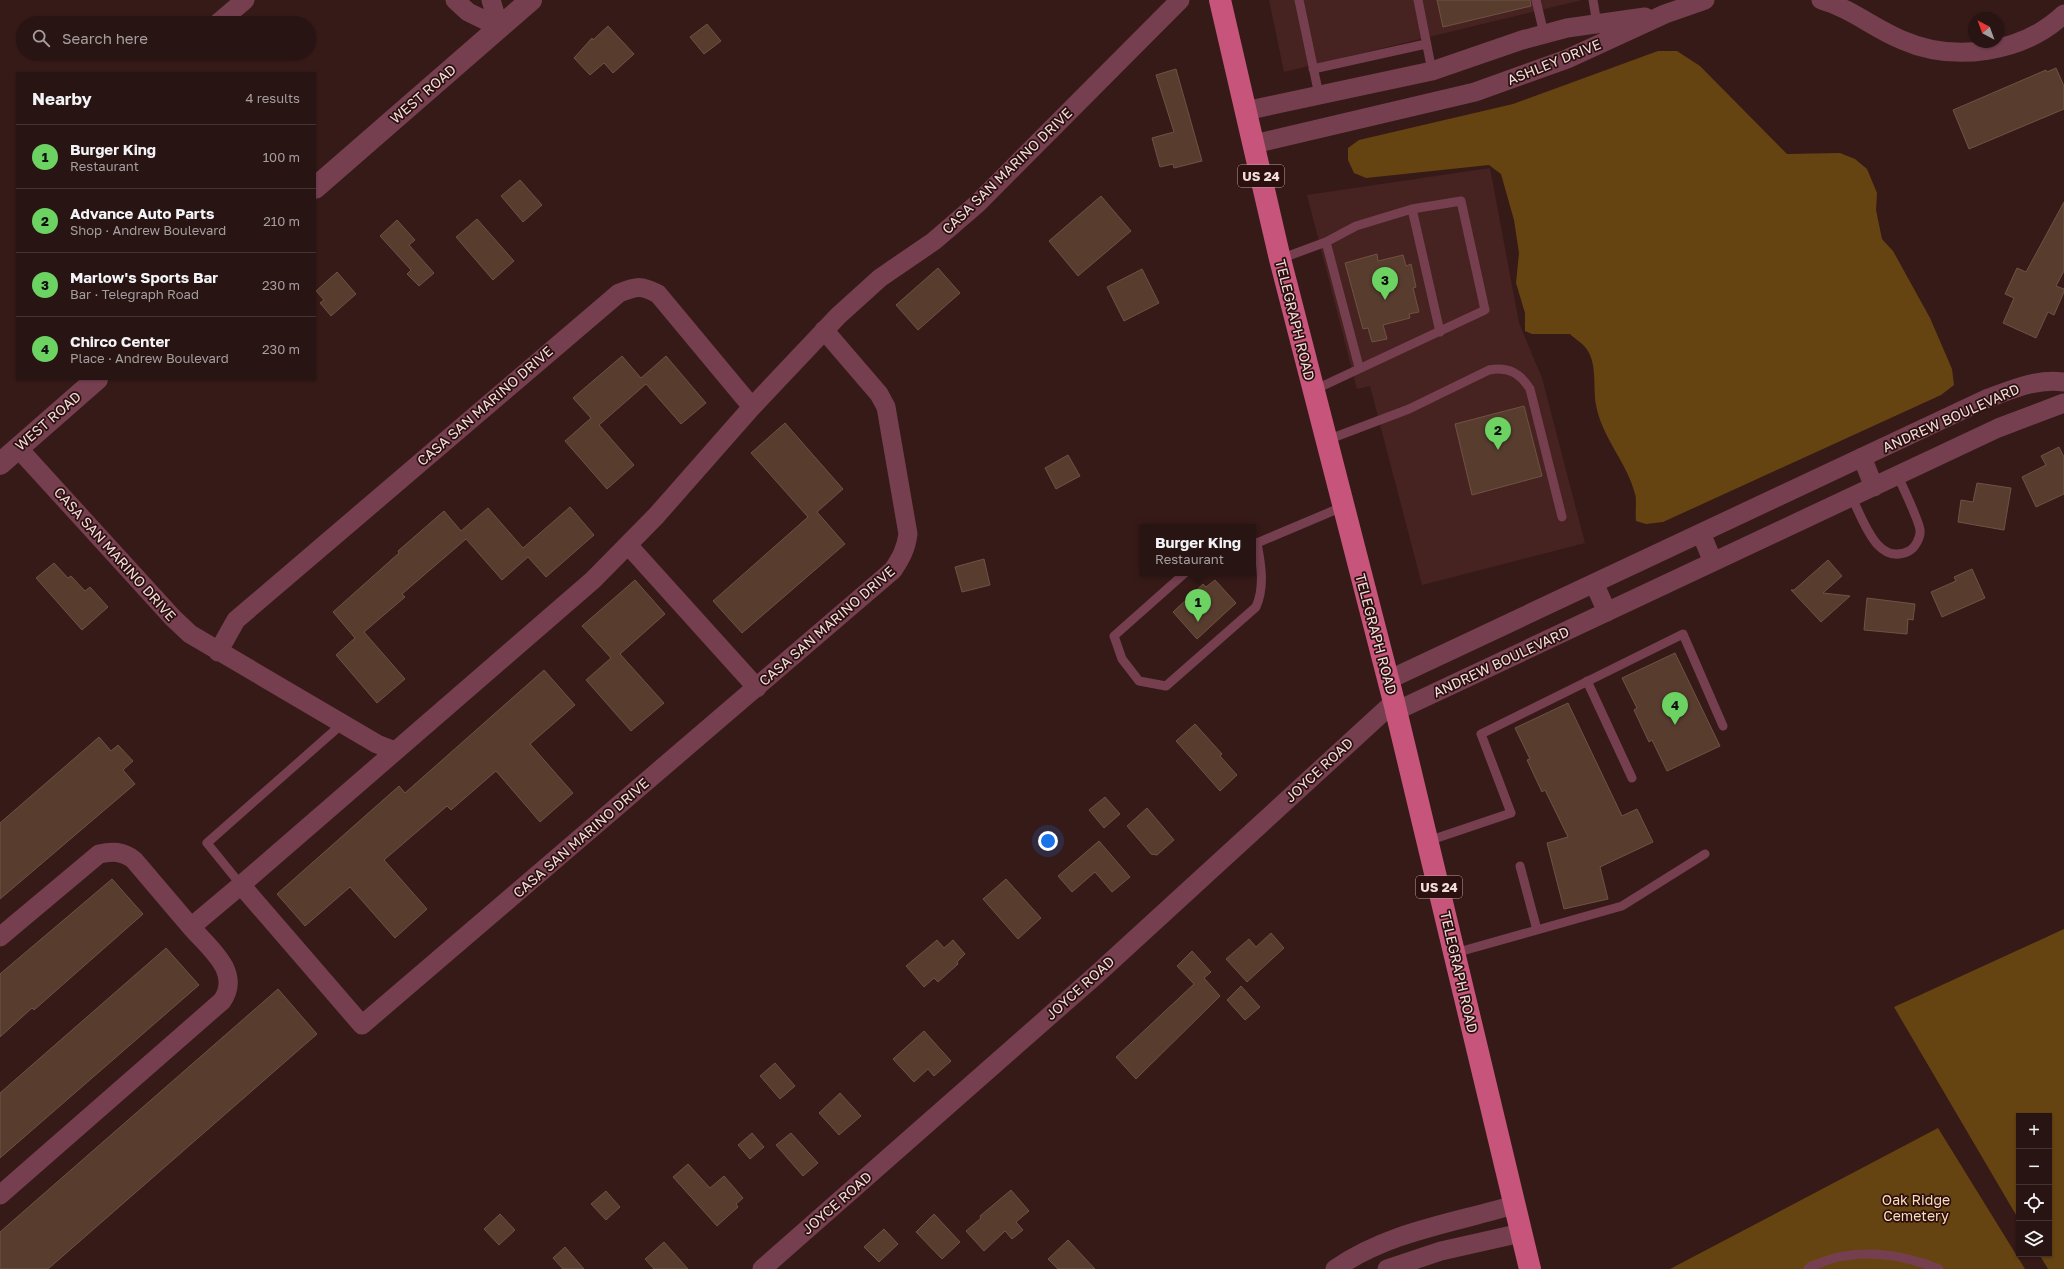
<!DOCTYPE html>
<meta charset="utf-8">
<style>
:root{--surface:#281412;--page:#342120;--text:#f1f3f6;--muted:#a59e9f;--line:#443332;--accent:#6cd362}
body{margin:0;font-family:"Golos Text",sans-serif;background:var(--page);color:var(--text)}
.controls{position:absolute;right:12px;bottom:12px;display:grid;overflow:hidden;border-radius:0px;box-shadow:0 1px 3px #0004}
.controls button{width:36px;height:36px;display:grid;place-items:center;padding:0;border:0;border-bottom:1px solid var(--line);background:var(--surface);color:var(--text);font:20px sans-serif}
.compass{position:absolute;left:1968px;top:12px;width:36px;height:36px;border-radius:50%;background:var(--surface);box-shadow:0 1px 3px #0004;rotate:319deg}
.you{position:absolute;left:1048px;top:841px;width:14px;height:14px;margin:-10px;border:3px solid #fff;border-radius:50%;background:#1a73e8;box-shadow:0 0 0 6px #1a73e833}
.badge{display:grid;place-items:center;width:26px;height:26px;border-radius:50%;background:var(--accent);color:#111;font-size:13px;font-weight:700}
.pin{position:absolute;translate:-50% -33px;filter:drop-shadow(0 1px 2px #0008)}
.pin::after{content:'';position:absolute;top:21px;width:14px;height:12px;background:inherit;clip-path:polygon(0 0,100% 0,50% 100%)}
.popup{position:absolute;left:1140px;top:524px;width:116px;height:52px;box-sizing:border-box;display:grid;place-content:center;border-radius:0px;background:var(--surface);filter:drop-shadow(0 1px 3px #0005);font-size:13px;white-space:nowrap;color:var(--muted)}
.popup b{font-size:15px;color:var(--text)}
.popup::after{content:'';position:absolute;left:50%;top:100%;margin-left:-8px;border:8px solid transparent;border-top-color:var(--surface)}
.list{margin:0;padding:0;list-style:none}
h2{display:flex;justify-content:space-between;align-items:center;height:52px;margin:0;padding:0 16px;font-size:17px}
h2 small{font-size:13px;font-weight:400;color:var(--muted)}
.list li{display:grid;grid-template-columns:26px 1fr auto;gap:12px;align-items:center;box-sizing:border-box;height:64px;padding:0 16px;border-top:1px solid var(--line)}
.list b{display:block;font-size:15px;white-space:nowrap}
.list p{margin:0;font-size:13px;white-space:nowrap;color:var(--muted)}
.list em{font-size:13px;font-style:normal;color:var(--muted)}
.icon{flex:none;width:22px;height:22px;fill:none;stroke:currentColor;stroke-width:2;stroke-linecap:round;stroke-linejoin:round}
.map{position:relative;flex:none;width:2064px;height:1269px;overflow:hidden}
.search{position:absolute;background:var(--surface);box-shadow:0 1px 3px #0004;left:16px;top:16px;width:300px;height:44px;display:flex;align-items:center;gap:10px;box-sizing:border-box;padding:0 14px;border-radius:22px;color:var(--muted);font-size:15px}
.panel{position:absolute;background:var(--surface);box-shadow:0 1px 3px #0004;left:16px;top:72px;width:300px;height:308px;border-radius:0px}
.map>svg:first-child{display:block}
.built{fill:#462320}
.green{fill:#641}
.building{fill:#583d2f;stroke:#6f5243}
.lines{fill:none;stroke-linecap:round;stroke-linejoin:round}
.service{stroke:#763f4f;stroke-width:9}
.minor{stroke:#763f4f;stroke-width:19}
.tertiary{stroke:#763f4f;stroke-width:22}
.primary{stroke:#c7557b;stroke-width:22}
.labels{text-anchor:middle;stroke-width:3.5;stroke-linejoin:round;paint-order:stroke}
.shield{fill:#2b100f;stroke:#b6a09e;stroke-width:1}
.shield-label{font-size:13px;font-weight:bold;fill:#f1dddb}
.street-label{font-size:14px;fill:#f1dddb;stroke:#2b100f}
.park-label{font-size:14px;fill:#fddeba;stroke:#2b100f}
</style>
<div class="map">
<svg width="2064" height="1269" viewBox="0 0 2064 1269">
<rect width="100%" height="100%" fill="#361a18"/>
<path class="built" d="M1269,0H1582L1284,72Z
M1490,168L1519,323L1542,378L1585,543L1422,585L1370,386L1357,389L1307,195Z"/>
<path class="green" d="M1658,51H1677L1700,66L1787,154L1840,153L1855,159L1867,169L1877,193L1876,210L1882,239L1893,251L1930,318L1952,369L1954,385L1941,395L1663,522L1646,524L1636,521C1635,513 1637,499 1635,494C1627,462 1602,438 1596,405C1593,388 1597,366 1588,351C1584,344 1575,339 1570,334H1532L1525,331V313L1516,283L1519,253L1514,220L1501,174L1489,165L1366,178L1354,173L1348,160V148L1359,140L1513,104Z
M2064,929V1269H2048L2039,1254H2049V1116H2019V1220L1894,1007Z
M1938,1128L2025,1269H1670Z"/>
<path class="building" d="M1437,0H1530L1531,6L1443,27Z
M707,24L721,41L704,54L690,37Z
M608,26L634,54L613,73L604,63L590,75L574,58L592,38L593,40Z
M2056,68L2064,86V109L1969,149L1953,110L2046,70L2047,72Z
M1176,69L1202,161L1174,168L1173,164L1160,167L1152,138L1174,132L1156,75Z
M520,180L542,205L523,222L501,196Z
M1101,196L1131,231L1078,276L1049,241Z
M2064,202V271L2056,286L2064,289V292L2054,315L2048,312L2036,338L2003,323L2014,298L2005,294L2017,268L2026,272Z
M477,219L514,261L493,280L456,237Z
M397,220L415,240L409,245L434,273L419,286L407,274L411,270L380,236Z
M1377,254L1378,261L1403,255L1406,266L1411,264L1416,287L1413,288L1419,312L1409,314L1410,318L1383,325L1387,339L1372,342L1368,328L1363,329L1345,263Z
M938,268L960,293L918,330L896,305Z
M1142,269L1159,303L1124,321L1107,287Z
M337,272L356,294L331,316L320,303L324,300L316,291Z
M622,356L641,378L666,356L706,403L681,424L646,384L599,425L634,465L607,489L565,441L591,418L573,398Z
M1524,406L1542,476L1472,495L1455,424Z
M785,423L843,489L817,512L845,544L742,633L713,601L808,517L751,453Z
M2059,447L2064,457V494L2036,507L2022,477L2046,465L2041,456Z
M1068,455L1080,476L1056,489L1045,468Z
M1977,483L2011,488L2004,530L1958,522L1961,500L1973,502Z
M570,507L594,535L546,577L528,557L502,580L466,539L402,594L405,597L364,632L405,679L377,703L336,655L355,638L333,612L399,553L398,551L444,511L461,531L488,508L523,548Z
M984,559L990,585L962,592L955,567Z
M1828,560L1842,576L1823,593L1850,596L1821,622L1791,590H1794Z
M54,563L68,578L71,576L85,591L90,587L108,607L82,630L36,578Z
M1972,569L1985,598L1942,617L1931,592L1956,581L1954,577Z
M635,580L665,614L620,654L664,703L631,731L586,680L611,658L582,626Z
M1215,580L1236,603L1197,639L1173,612L1203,584L1206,587Z
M1867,598L1915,604L1913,620L1908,619L1907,634L1864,630Z
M1675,653L1720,746L1667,771L1652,740L1649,742L1634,710L1637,708L1622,678Z
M544,670L575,705L530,744L573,793L540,822L496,771L451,810L447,806L384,860L427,909L395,938L350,887L305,926L277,894L399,786L405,793Z
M1568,703L1622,816L1637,809L1653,842L1600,867L1608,899L1564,909L1547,843L1568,837L1545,790L1542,792L1527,760L1530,759L1515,728Z
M1195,724L1222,754L1220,756L1237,775L1220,791L1176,741Z
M99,737L111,751L118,745L133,761L123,770L135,784L0,899V823Z
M1105,797L1120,814L1104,828L1089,810Z
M1147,808L1174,840L1157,855L1151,854L1127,826Z
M1099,841L1130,877L1112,892L1095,872L1072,892L1058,876Z
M112,879L143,914L34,1010L32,1008L0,1037V974Z
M1006,879L1041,918L1018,939L983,899Z
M1271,933L1284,948L1247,982L1226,959L1249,939L1256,947Z
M937,940L944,948L953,940L965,954L957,962L958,964L938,982L934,978L924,987L906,966Z
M166,948L199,985L0,1158V1093Z
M1192,951L1211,972L1204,978L1220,996L1136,1079L1116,1057L1194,984L1177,966Z
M1241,986L1260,1007L1245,1020L1227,1000Z
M278,989L317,1034L48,1269H0V1232Z
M924,1031L951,1061L934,1076L928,1069L914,1082L893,1059Z
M775,1063L795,1086L780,1099L760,1076Z
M840,1093L861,1116L839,1135L819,1113Z
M752,1133L764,1147L750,1159L738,1145Z
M791,1133L818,1163L803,1176L776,1145Z
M688,1164L710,1188L724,1176L743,1198L736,1204L738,1207L717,1226L673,1177Z
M1011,1190L1029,1211L1016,1222L1023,1230L1012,1239L1005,1231L984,1251L966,1231L981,1218L980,1216Z
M606,1191L620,1207L606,1220L591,1204Z
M500,1214L515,1230L499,1245L484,1229Z
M934,1214L960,1242L942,1259L916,1232Z
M884,1229L898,1244L879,1262L864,1247Z
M1068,1240L1095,1269H1058L1048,1259Z
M664,1242L688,1269H654L645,1259Z
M565,1247L584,1269H563L553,1258Z"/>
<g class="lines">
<path class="service" d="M1299,0L1319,95
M1418,0L1432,71
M1536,0L1544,34
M1593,0L1597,24
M1313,69L1426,44
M1412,209L1440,332
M1326,242L1359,367
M1280,259L1326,242L1356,226L1412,209L1461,201L1485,310L1314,390
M1327,440L1409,409L1489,370C1508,366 1520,373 1530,389L1562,517
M1852,498C1863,519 1877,567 1909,551C1915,548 1921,537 1920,530C1919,520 1902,486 1898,476
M1253,542L1257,543L1342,507
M1185,573L1114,636L1122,659L1139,681L1166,686L1256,607C1265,587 1261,564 1257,543
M1587,681L1632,778
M1428,841L1511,813L1481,734L1683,634L1723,726
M1520,866L1537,930
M241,885L207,843L342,724
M1455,953L1622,906L1705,854
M1808,1269L1811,1266C1822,1263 1833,1257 1844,1256C1875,1251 1909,1257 1939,1269"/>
<path class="minor" d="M455,0L468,12L499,27
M491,0L499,27
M1821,0C1852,9 1873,28 1902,40C1954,63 2023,53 2064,14
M218,23L245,0
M1245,111L1432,71L1522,40L1567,28L1645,17
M1254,144L1475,92L1567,59L1665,14L1705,0
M824,330L879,394L886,407L908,534C906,549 901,558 893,570L362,1025L241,885L593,580L656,516L752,407L838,316L880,278L934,241L977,204L1180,0
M18,448L173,618L190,634L377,744L395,751
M1862,457L1874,487
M1701,533L1713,562
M628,545L757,688
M1594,583L1607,612
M218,652L236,620L619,293C637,286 641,285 658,294L752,407
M1388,680L1986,399C2011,390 2036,378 2064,382
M1396,711L1998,428L2064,403
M0,937L99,854C112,851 123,851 134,860L191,927L241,885
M0,1195L222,1001C242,972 209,948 191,927
M762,1269L1096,975L1394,702
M1335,1269C1387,1232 1453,1223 1514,1205
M1387,1269L1441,1251L1521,1233"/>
<path class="tertiary" d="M315,188L531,0
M0,464L97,379"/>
<path class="primary" d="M1220,0L1280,259L1394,702L1530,1269"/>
</g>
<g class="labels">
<g class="shield">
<rect x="1238" y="165" width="46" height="22" rx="3"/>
<rect x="1416" y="876" width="46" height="22" rx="3"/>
</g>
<g class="shield-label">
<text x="1261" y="181">US 24</text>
<text x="1439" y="892">US 24</text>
</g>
<g class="street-label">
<text transform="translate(1554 62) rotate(-22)" y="5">ASHLEY DRIVE</text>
<text transform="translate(423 94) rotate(-41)" y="5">WEST ROAD</text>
<text transform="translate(1007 171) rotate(-44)" y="5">CASA SAN MARINO DRIVE</text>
<text transform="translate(1295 320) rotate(76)" y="5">TELEGRAPH ROAD</text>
<text transform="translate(485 406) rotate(-41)" y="5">CASA SAN MARINO DRIVE</text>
<text transform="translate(1951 418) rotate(-24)" y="5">ANDREW BOULEVARD</text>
<text transform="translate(48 421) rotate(-41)" y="5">WEST ROAD</text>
<text transform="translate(115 554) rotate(48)" y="5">CASA SAN MARINO DRIVE</text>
<text transform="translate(827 626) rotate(-41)" y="5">CASA SAN MARINO DRIVE</text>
<text transform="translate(1376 634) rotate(75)" y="5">TELEGRAPH ROAD</text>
<text transform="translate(1501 662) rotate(-25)" y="5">ANDREW BOULEVARD</text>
<text transform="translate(1319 770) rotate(-43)" y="5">JOYCE ROAD</text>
<text transform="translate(581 838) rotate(-41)" y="5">CASA SAN MARINO DRIVE</text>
<text transform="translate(1459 972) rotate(77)" y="5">TELEGRAPH ROAD</text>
<text transform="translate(1080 988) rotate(-42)" y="5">JOYCE ROAD</text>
<text transform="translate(837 1203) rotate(-41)" y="5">JOYCE ROAD</text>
</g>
<g class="park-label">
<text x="1916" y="1205">Oak Ridge<tspan x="1916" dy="16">Cemetery</tspan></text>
</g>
</g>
</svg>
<div class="controls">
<button>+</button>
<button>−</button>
<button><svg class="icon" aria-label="locate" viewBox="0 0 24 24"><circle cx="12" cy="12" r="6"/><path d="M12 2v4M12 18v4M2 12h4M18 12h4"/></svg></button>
<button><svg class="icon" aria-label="layers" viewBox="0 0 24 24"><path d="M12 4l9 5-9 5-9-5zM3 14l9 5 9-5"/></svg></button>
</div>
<svg class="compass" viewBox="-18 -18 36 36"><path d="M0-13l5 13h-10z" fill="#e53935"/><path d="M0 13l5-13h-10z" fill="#a59e9f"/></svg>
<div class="you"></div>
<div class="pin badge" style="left:1198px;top:622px">1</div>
<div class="popup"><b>Burger King</b>Restaurant</div>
<div class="pin badge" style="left:1498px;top:450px">2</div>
<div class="pin badge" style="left:1385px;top:300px">3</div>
<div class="pin badge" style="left:1675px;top:725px">4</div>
<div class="search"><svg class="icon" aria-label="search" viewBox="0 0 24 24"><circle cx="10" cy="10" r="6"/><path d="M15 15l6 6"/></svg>Search here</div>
<section class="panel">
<h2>Nearby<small>4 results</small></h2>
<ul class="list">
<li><span class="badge">1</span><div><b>Burger King</b><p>Restaurant</p></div><em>100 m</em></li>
<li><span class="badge">2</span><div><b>Advance Auto Parts</b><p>Shop · Andrew Boulevard</p></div><em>210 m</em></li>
<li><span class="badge">3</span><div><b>Marlow's Sports Bar</b><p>Bar · Telegraph Road</p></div><em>230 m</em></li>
<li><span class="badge">4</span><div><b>Chirco Center</b><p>Place · Andrew Boulevard</p></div><em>230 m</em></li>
</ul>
</section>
</div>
